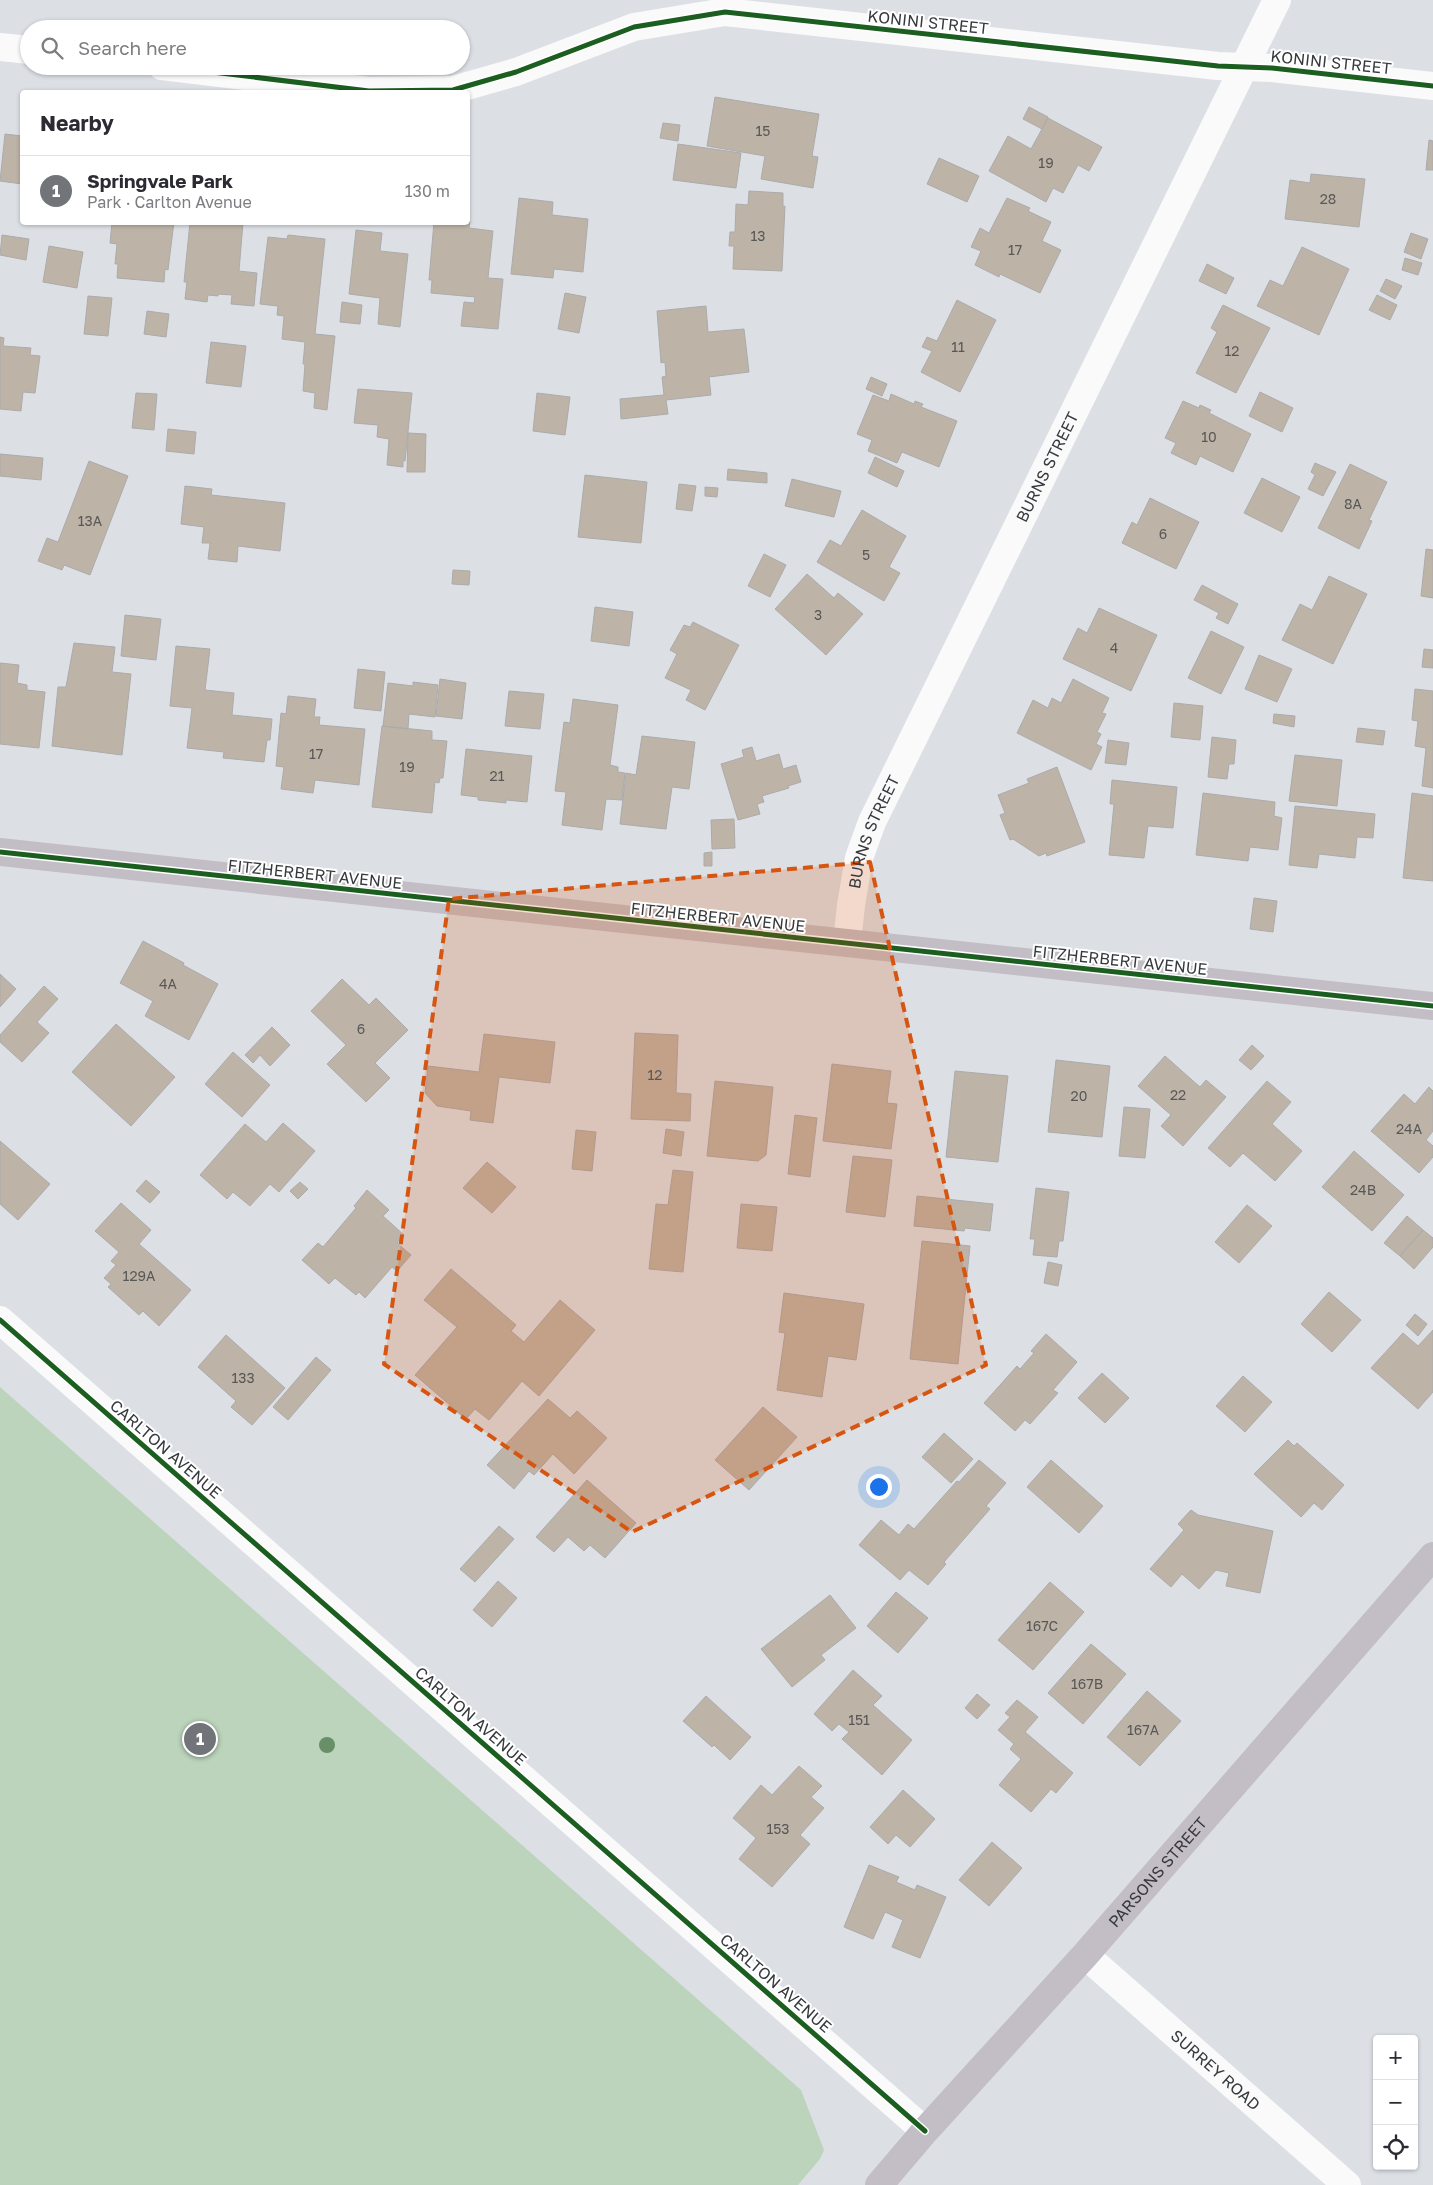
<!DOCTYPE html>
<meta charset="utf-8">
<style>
:root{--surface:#fff;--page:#f7f7f7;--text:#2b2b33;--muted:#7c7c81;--line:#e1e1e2;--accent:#717478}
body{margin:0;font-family:"Golos Text",sans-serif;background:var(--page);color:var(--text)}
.controls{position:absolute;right:15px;bottom:15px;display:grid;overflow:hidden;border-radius:5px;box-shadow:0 1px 4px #0004}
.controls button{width:45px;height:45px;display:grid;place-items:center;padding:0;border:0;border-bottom:1px solid var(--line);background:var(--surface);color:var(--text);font:25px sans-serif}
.you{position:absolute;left:878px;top:1486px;width:18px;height:18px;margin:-12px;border:4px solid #fff;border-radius:50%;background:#1a73e8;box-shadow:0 0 0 8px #1a73e833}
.badge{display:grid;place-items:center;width:32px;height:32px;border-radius:50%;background:var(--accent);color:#fff;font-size:16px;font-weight:700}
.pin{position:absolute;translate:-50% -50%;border:2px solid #fff;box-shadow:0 1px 5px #0006}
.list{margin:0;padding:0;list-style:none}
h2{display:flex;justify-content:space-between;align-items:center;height:65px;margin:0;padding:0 20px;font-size:21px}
h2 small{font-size:16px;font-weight:400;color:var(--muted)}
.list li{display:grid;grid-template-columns:32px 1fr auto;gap:15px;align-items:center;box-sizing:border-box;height:70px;padding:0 20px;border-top:1px solid var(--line)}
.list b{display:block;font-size:19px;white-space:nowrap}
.list p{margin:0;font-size:16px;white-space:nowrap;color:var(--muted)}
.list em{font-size:16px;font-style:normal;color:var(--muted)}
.icon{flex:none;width:28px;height:28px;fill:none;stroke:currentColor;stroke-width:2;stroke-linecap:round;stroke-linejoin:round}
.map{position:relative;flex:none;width:1433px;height:2185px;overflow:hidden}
.search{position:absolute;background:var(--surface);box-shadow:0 1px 4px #0004;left:20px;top:20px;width:450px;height:55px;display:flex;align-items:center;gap:12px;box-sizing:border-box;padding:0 18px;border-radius:28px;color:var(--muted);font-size:19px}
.panel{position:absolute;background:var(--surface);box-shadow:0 1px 4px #0004;left:20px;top:90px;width:450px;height:135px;border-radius:5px}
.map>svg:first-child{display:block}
.green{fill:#bbd4bb}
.building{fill:#beb3a7;stroke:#ababac}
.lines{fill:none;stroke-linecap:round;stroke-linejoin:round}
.minor{stroke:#fafafb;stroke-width:28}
.major{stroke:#c3bec5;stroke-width:28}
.cycleway-casing{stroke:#fff;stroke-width:8}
.cycleway{stroke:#1b5e20;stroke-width:5}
.tree{fill:#688f67}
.marked{fill:#d65611;fill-opacity:0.2;stroke:#d65611;stroke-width:4;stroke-dasharray:10 6;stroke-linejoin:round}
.labels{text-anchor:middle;stroke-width:4;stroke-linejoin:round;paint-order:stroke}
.number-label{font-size:14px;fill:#595858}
.street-label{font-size:16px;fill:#373a3d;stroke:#fff}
</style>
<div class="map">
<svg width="1433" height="2185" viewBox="0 0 1433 2185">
<rect width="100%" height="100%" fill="#dce0e5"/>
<path class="green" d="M0,1387L801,2090L824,2150L820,2159L798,2185H0Z"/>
<path class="building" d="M715,97L819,114L812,156L818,157L813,188L761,179L765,156L707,146Z
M1029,107L1048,117L1042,129L1023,119Z
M1048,118L1102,147L1089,171L1078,165L1063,193L1053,188L1046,202L989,171L1008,136L1031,149Z
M663,123L680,125L678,141L660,138Z
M5,134L22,136V184L0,181Z
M1429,140L1433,141V170H1426Z
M678,144L741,153L736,188L673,180Z
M939,158L979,176L967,202L927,184Z
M1311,174L1365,179L1359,227L1285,219L1290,180L1310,183Z
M749,191L783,193V207L785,206L782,271L733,269L734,246H729L730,232H735L736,204L748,205Z
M519,198L553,202L552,215L588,219L583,272L554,269L553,278L511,274Z
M1007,198L1030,208L1028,211L1051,222L1042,241L1061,250L1040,293L1000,274L999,277L975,265L981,251L971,247L980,228L989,233Z
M468,221H470L469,228L493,231L488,278L503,279L498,329L461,326L464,302L474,303L475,297L431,293L432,280H429L434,222H468Z
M112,222H174L168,270L165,269L164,282L117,278L118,264H115L117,244L110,243Z
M190,222L243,223L239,271L257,273L254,306L231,304L232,295L218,294V296L208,295L207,302L185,299L187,282H184Z
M356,230L382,233L380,251L408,254L400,327L378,324L380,298L349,294Z
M1411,233L1428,239L1421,259L1404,252Z
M2,235L29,239L26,260L0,255Z
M288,235L325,239L315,334L335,336L327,410L314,408L315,393L303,391L305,364H303L305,342L282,339L284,316L277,315L278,306L260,304L268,237L287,239Z
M49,246L83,252L77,288L43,282Z
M1302,247L1349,269L1319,335L1257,306L1270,280L1283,286Z
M1405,258L1422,263L1418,275L1402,270Z
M1207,264L1234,278L1226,294L1199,281Z
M1386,279L1402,286L1395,299L1380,291Z
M565,293L586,297L579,333L558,329Z
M1377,295L1397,305L1390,320L1369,310Z
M88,296L112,298L108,336L84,334Z
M957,300L996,320L960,392L921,372L932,351L922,347L927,337L937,341Z
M342,302L362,305L360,324L340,322Z
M1223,305L1270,328L1236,393L1196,373L1217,332L1211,328Z
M706,306L708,332L744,329L749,372L709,377L711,395L666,400L668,414L621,419L620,399L664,395L662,377L666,376L665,362L661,363L657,311Z
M147,311L169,314L166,337L144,334Z
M0,337L4,338L3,346L31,348L30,355L40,356L35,393L23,392L21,411L0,409Z
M211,342L246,346L241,387L206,383Z
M871,377L887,384L882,396L866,389Z
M358,389L412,393L405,461H403V467L387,465L389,439L377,437L378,425L354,423Z
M1260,392L1293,408L1282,432L1249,416Z
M136,393L157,394L154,430L132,428Z
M537,393L570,397L565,435L533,431Z
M891,394L914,404L915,401L923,404L921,407L957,421L939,467L902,452L897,463L868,451L872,440L857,434L873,395L889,401Z
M1183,401L1199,408L1200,405L1211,410L1209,413L1251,434L1233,472L1200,456L1196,465L1171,453L1176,443L1165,438Z
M168,429L196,432L194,454L166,451Z
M408,433L426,434L425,472H407Z
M0,454L43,458L41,480L0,476Z
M875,457L904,471L897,487L868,473Z
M89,461L128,476L90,575L64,565L62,570L38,561L47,538L58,542Z
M1315,463L1336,472L1323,496L1308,489L1315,475L1311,472Z
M1350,464L1387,482L1369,520L1372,521L1359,549L1318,528Z
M728,469L767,473V483L727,480Z
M585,475L647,482L641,543L578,537Z
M1262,478L1300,497L1282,532L1244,513Z
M792,479L841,491L834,517L785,506Z
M679,484L696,486L692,511L676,509Z
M185,486L212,489L211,495L285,503L280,551L238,546L237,562L208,559L210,543H202L204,527L181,524Z
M705,487L718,488L717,497L705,496Z
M1150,498L1199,522L1176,569L1122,543L1132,522L1137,525Z
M862,510L906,536L889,567L900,573L884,601L817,562L830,540L841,546Z
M1426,549L1433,550V598L1421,596Z
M764,554L786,565L770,597L748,586Z
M453,570L470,571L469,585L452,584Z
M807,574L834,598L838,593L863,614L826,655L775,609Z
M1329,576L1367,594L1333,664L1282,640L1300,604L1312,610Z
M1202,585L1238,604L1228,624L1216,618L1219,613L1194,600Z
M595,607L633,612L629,646L591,641Z
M1099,608L1157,635L1131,691L1063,659L1078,628L1087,633Z
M125,615L161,619L156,660L121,656Z
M693,622L739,645L705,710L686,700L691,690L665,678L677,654L670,650L684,625L690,627Z
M1211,631L1244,647L1221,694L1188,678Z
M74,643L115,647L112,672L131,674L122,755L52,746L58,687H66Z
M176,646L210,649L205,690L234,693L232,715L272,719L270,740H267L264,762L223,758L224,752L187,748L192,708L170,706Z
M1424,649L1433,650V668L1422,667Z
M1259,655L1292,669L1277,702L1245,689Z
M0,663L19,665L17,683L27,685V690L45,692L39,748L0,744Z
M358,669L385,672L381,711L354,708Z
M440,679L466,683L462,719L436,716Z
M1073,679L1109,698L1102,713L1106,714L1097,732L1101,734L1096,744L1102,747L1091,770L1017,733L1033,700L1048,708L1052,698L1061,703Z
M413,682L438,685L435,717L409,714L408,729L383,726L388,683L413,686Z
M1415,689L1433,691V788L1422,786L1426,748L1415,746L1418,721L1412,720Z
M509,691L544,694L540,729L505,726Z
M288,696L316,699L314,717H320L319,725L365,729L359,785L315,780L313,793L281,789L284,767L276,766L281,713L286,714Z
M573,699L618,705L610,765L618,767V772L625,773L622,800L606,799L602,830L562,825L566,792L555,791L564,722L570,723Z
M1174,703L1203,706L1200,740L1171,737Z
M1274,714L1295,716L1294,727L1273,723Z
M382,726L432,731V740L447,741L443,778H440L439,783L435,782L432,813L372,807Z
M1358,728L1385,731L1383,745L1356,742Z
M642,736L695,742L689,789L672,787L666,829L620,824L626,773L636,775Z
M1212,737L1236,740L1234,764H1229L1227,779L1208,777Z
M1108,740L1129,743L1126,765L1105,763Z
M752,747L756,761L779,754L783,769L796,765L801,782L788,786L789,788L762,796L764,802L757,804L760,814L738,820L721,764L744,757L742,750Z
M466,749L532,756L527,802L506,800V803L478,800V797L461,795Z
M1295,755L1342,760L1337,806L1289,801Z
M1057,767L1085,842L1047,856L1046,853L1039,856L1013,839L1010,840L1000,815L1005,813L998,795L1029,783L1027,779Z
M1112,780L1177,787L1173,828L1148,826L1144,858L1109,855L1114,804H1110Z
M1203,793L1275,802L1274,816L1282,818L1278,850L1250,847L1248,861L1196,855Z
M1412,793L1433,796V881L1403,878Z
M1295,806L1375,814L1373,838L1357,837L1355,858L1319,854L1317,868L1289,865Z
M734,819L735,848L712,849L711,820Z
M712,852V866H704V853Z
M1254,898L1277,901L1273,932L1250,929Z
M143,941L184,963L183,965L218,984L189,1040L145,1016L153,1001L120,983Z
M0,974L16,989L0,1007Z
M342,979L369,1005L376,998L408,1030L375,1063L390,1078L366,1102L327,1064L346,1045L311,1011Z
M44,986L58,999L37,1022L49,1033L22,1062L0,1042V1035Z
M116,1024L175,1077L131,1126L72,1072Z
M272,1027L290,1045L270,1066L260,1055L253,1063L245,1055Z
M635,1033L678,1035L676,1093L691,1094L690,1121L631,1119Z
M484,1034L555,1042L550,1083L499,1077L493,1123L470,1120L471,1111L437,1106L425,1093L428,1066L479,1072Z
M1252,1045L1264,1056L1251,1070L1239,1060Z
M233,1052L270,1085L242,1117L205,1084Z
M1165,1056L1200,1087L1206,1080L1226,1097L1183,1146L1161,1126L1171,1115L1138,1086Z
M1056,1060L1110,1066L1102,1137L1048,1132Z
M832,1064L891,1071L887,1103L897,1104L891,1149L823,1141Z
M955,1071L1008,1076L998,1162L946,1157Z
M715,1081L773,1087L766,1155L758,1161L707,1156Z
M1267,1081L1291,1102L1272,1124L1302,1151L1275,1181L1243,1153L1230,1167L1208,1148Z
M1429,1087L1433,1091V1131L1426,1140L1433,1146V1157L1419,1173L1371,1131L1404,1094L1415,1104Z
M1124,1107L1150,1109L1145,1158L1119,1156Z
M795,1115L817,1118L810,1177L788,1174Z
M283,1123L315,1151L279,1192L270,1184L250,1206L233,1192L227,1199L200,1175L245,1124L266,1142Z
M666,1129L684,1132L681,1156L663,1153Z
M576,1130L596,1132L592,1171L572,1169Z
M0,1141L50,1184L18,1220L0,1204Z
M1354,1151L1404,1195L1372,1231L1322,1187Z
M853,1156L892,1160L885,1217L846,1212Z
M487,1162L516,1187L492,1213L463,1188Z
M673,1170L693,1172L683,1272L649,1269L656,1204L668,1205Z
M146,1180L160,1192L150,1203L136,1191Z
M300,1182L308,1189L298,1199L290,1191Z
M1036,1188L1069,1192L1063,1241H1059L1057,1257L1033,1255L1035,1239H1030Z
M367,1190L389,1210L383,1216L404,1235L397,1243L411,1255L397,1271L392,1267L365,1298L359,1292L356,1295L335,1278L329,1284L302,1260L318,1243L323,1247L356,1208L354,1206Z
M917,1196L993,1204L990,1231L965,1228L964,1231L914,1226Z
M121,1203L151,1230L139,1244L191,1290L159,1326L143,1311L139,1315L108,1287L111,1284L104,1278L116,1265L111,1261L119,1252L95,1231Z
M741,1204L777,1207L772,1251L737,1248Z
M1247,1205L1272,1226L1239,1263L1215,1242Z
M1407,1216L1423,1230L1400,1256L1384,1243Z
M1423,1230L1433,1238V1247L1414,1269L1400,1256Z
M922,1241L970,1246L958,1364L910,1359Z
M1048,1262L1062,1265L1058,1286L1044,1283Z
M451,1269L516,1325L511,1331L524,1342L560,1300L595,1330L539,1396L522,1381L489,1420L475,1409L466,1419L415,1375L457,1327L424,1300Z
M1329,1292L1361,1320L1332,1352L1301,1324Z
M784,1293L864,1304L856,1360L828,1356L822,1397L777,1390L785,1333L779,1332Z
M1415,1314L1427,1324L1418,1336L1406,1325Z
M1433,1330V1392L1418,1409L1371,1368L1403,1333L1418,1346Z
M1046,1334L1077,1362L1053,1390L1058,1393L1030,1424L1025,1420L1015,1431L984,1403L1017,1366L1020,1369L1034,1353L1031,1351Z
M226,1335L285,1388L252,1425L231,1407L236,1401L198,1367Z
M316,1357L331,1370L288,1420L273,1407Z
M1102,1373L1129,1398L1105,1423L1078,1398Z
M1243,1376L1272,1402L1245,1432L1216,1406Z
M548,1399L570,1418L577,1411L607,1438L574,1474L553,1454L534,1475L529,1471L514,1489L487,1465Z
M763,1407L797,1437L749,1490L715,1460Z
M944,1433L973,1459L951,1483L922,1457Z
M1288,1440L1294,1446L1297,1443L1344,1485L1322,1510L1314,1503L1301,1517L1254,1474Z
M979,1460L1006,1483L986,1506L990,1509L944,1562L946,1564L928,1585L909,1570L900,1580L859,1545L881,1520L899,1535L908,1524L914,1529L957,1481L959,1482Z
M1051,1460L1103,1506L1079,1533L1027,1487Z
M587,1480L636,1523L605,1558L590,1545L584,1551L568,1537L554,1552L536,1537Z
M1191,1510L1198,1515L1273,1531L1260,1593L1226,1586L1229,1573L1216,1570L1199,1589L1182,1574L1171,1587L1150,1569L1184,1530L1178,1524Z
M499,1526L514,1539L475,1582L460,1569Z
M498,1581L517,1598L492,1627L473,1610Z
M1050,1582L1084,1612L1033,1670L998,1640Z
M896,1592L928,1618L898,1653L867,1626Z
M830,1595L856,1628L821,1655L825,1660L792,1687L761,1649Z
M1091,1644L1126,1674L1083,1724L1048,1693Z
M853,1670L882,1696L873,1705L912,1740L882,1775L842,1739L849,1732L839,1724L832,1731L814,1714Z
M1147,1691L1181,1721L1140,1766L1107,1737Z
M977,1694L990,1705L977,1719L965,1708Z
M706,1696L751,1737L730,1760L714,1745L712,1747L683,1721Z
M1017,1700L1038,1717L1025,1732L1073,1773L1056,1793L1051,1789L1031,1812L999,1785L1021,1759L1010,1749L1014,1744L998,1730L1010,1717L1005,1713Z
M799,1766L822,1786L811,1797L824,1808L800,1835L810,1844L772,1887L739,1859L756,1838L733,1818L761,1785L772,1795Z
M903,1790L935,1819L910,1847L896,1835L888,1844L870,1827Z
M992,1842L1022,1868L989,1906L959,1880Z
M869,1865L899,1877L896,1882L915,1890L917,1885L946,1897L920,1958L892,1947L903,1920L885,1912L873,1939L844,1927Z"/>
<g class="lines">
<g class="minor">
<path d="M0,47L29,50"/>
<path d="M162,66L369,91L453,90L516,72L634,27L725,12L1218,66L1272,68L1433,86"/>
<path id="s1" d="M847,943L851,905L859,858L872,822L1277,0"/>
<path d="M0,1320L925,2131"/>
<path id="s2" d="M1085,1955L1347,2185"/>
</g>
<g class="major">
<path d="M0,852L1433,1006"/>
<path id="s3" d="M879,2185L925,2131L1085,1955L1433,1556"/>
</g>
<g class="cycleway-casing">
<path id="cycleway" d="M162,66L369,91L453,90L516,72L634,27L725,12L1218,66L1272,68L1433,86
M0,852L1433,1006
M0,1320L925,2131"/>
</g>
<use href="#cycleway" class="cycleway"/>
</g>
<circle class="tree" cx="327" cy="1745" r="8"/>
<path class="marked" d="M870,862L986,1365L632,1532L384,1364L449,899Z"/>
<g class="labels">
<g class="number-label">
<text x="763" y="136">15</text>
<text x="1046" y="168">19</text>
<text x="1328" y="204">28</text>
<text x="758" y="241">13</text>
<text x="1015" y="255">17</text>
<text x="958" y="352">11</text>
<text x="1232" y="356">12</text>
<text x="1209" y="442">10</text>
<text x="1353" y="509">8A</text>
<text x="90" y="526">13A</text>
<text x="1163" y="539">6</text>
<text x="866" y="560">5</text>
<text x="818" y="620">3</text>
<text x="1114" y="653">4</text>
<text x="316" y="759">17</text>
<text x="407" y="772">19</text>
<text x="497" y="781">21</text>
<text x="168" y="989">4A</text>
<text x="361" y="1034">6</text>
<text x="655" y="1080">12</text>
<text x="1178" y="1100">22</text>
<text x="1079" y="1101">20</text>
<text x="1409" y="1134">24A</text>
<text x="1363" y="1195">24B</text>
<text x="139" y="1281">129A</text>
<text x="243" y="1383">133</text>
<text x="1042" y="1631">167C</text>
<text x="1087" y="1689">167B</text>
<text x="859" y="1725">151</text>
<text x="1143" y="1735">167A</text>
<text x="778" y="1834">153</text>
</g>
<g class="street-label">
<text transform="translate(928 22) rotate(6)" y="6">KONINI STREET</text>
<text transform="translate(1331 62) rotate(6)" y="6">KONINI STREET</text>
<text dy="6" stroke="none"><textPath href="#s1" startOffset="520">BURNS STREET</textPath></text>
<text dy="6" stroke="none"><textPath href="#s1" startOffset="115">BURNS STREET</textPath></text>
<text transform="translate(315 874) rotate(6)" y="6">FITZHERBERT AVENUE</text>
<text transform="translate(718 917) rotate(6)" y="6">FITZHERBERT AVENUE</text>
<text transform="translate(1120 960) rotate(6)" y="6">FITZHERBERT AVENUE</text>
<text transform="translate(166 1449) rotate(41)" y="6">CARLTON AVENUE</text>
<text transform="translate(471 1716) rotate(41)" y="6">CARLTON AVENUE</text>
<text dy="6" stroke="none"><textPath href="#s3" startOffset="419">PARSONS STREET</textPath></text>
<text transform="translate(776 1983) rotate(41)" y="6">CARLTON AVENUE</text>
<text dy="6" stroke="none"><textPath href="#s2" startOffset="174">SURREY ROAD</textPath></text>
</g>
</g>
</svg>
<div class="controls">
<button>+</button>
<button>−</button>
<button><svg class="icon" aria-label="locate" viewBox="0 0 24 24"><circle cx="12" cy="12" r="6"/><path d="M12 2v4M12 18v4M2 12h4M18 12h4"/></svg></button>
</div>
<div class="you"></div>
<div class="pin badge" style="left:200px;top:1739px">1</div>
<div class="search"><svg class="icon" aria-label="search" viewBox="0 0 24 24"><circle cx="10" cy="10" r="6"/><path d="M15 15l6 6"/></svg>Search here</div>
<section class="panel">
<h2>Nearby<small></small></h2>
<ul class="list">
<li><span class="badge">1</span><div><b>Springvale Park</b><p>Park · Carlton Avenue</p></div><em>130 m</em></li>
</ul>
</section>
</div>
